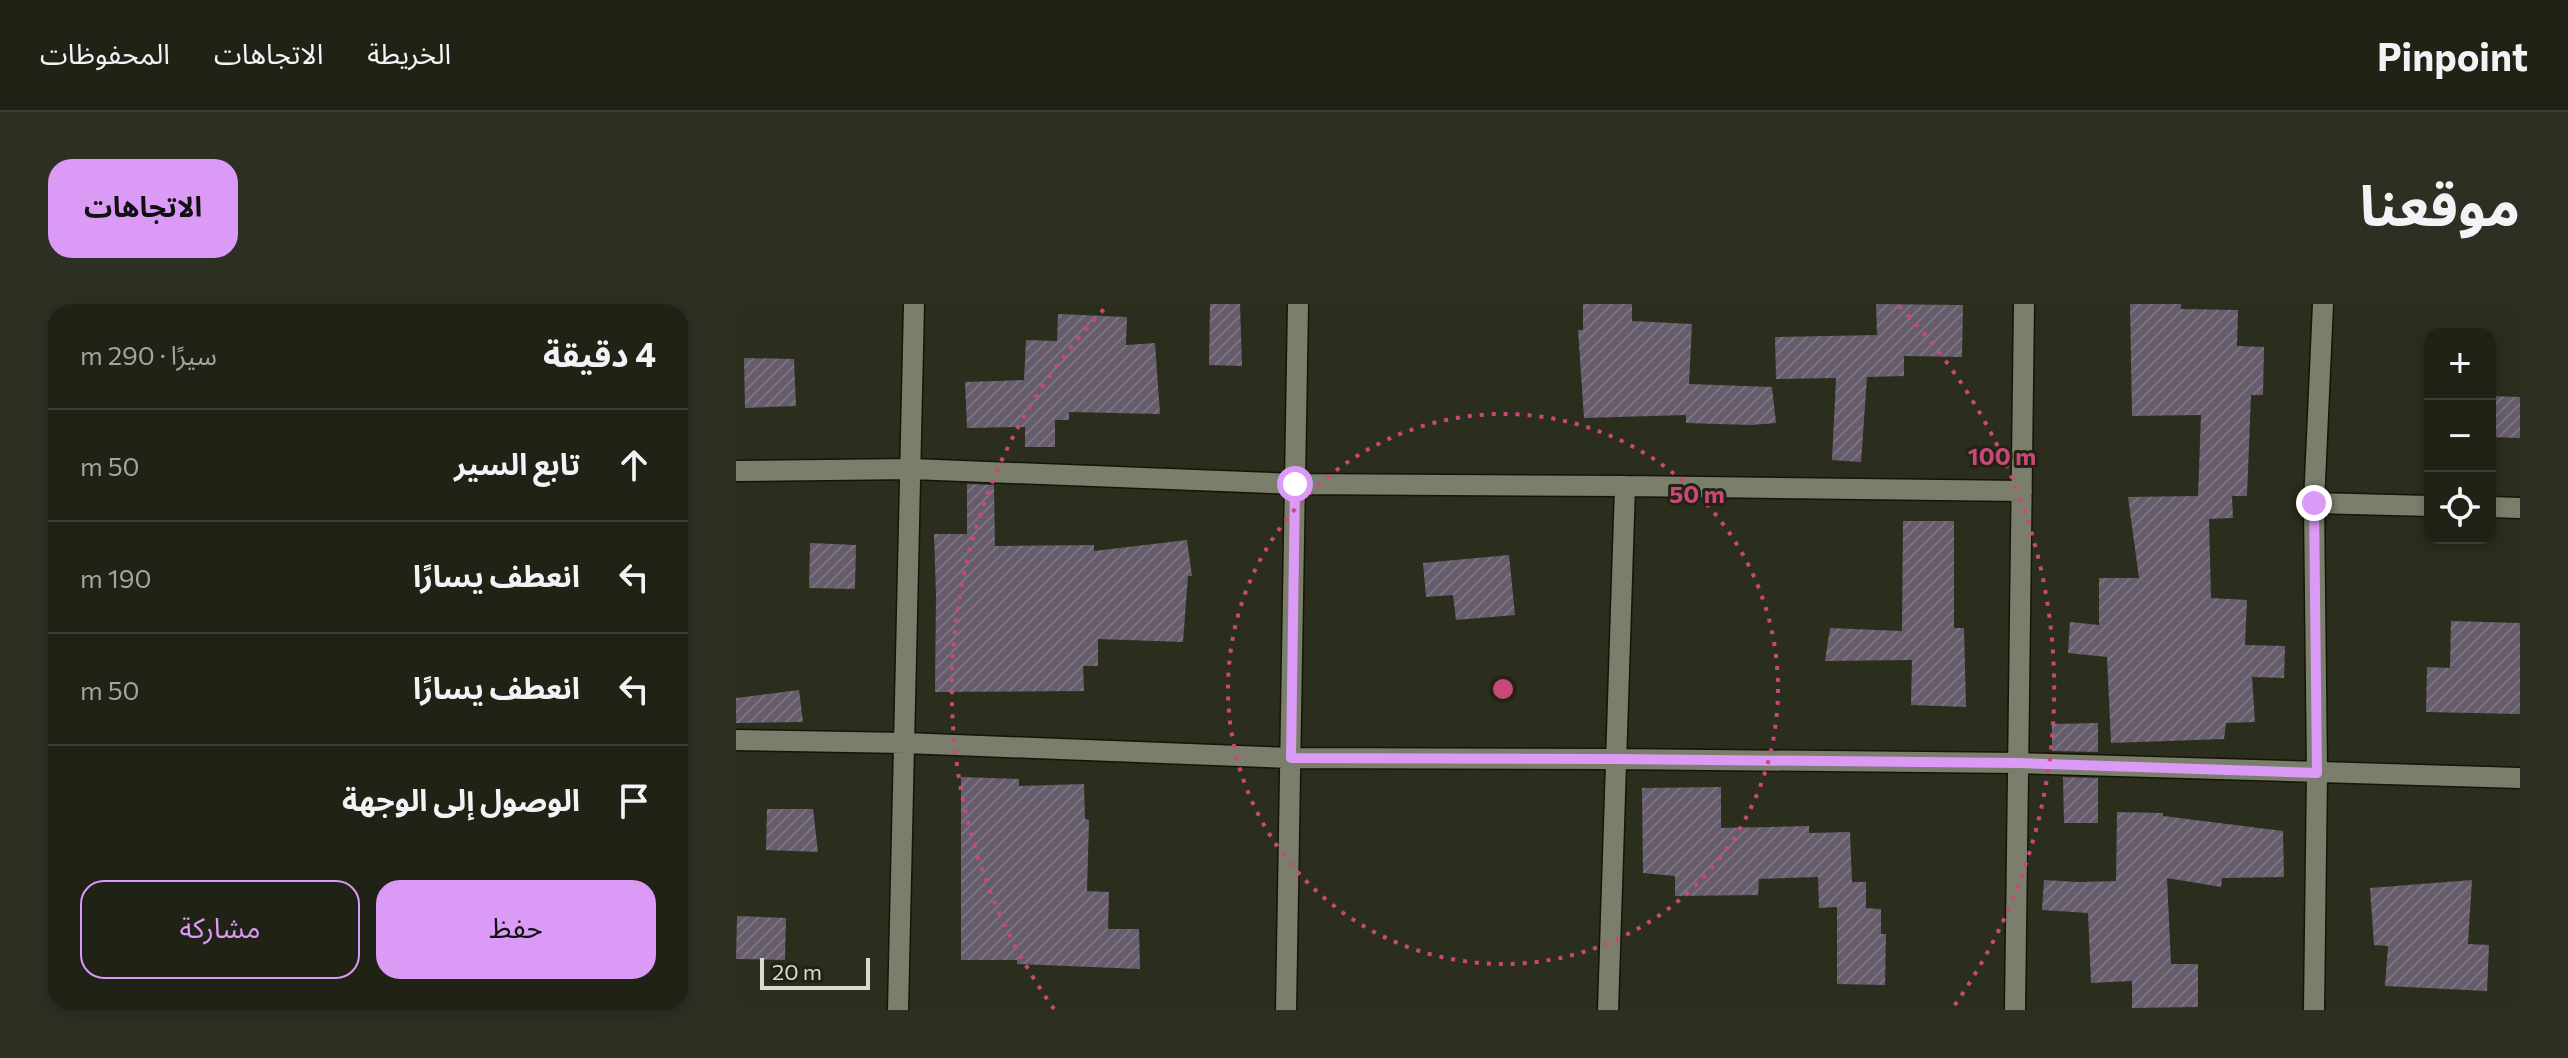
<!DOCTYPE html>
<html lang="ar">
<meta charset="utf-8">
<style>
:root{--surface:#202216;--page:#2d2f23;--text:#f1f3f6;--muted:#a2a4a1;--line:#3d3f35;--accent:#da9af6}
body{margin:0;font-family:Commissioner,"Noto Sans Arabic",sans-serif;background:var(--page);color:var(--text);direction:rtl}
.controls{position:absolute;right:24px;top:24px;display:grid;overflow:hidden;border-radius:16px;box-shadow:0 4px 12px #0003}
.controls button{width:72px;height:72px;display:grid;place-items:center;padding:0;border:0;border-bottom:2px solid var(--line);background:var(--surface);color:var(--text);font:40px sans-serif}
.scale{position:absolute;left:24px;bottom:20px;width:110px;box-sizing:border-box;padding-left:8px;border:4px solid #d9dbd1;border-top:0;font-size:22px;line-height:28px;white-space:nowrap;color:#d9dbd1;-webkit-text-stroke:6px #212414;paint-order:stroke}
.stop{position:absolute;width:24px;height:24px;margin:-18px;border:6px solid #da9af6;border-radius:50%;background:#fff}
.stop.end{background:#da9af6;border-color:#fff;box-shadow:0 2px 8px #0008}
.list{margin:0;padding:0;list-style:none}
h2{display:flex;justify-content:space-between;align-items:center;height:104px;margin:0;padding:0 32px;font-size:34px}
h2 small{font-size:26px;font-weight:400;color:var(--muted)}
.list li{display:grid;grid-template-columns:52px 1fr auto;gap:24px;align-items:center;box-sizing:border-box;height:112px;padding:0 32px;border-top:2px solid var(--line)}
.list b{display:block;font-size:30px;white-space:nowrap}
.list em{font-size:26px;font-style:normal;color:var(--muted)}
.actions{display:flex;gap:16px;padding:24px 32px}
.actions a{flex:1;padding:18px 0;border:2px solid var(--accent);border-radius:24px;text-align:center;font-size:28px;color:var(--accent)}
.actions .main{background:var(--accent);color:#111}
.icon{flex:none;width:44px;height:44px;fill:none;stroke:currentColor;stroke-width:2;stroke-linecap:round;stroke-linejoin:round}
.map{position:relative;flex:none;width:1784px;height:706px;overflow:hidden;direction:ltr;border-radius:24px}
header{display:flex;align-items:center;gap:48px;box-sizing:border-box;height:112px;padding:0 40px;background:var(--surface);border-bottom:2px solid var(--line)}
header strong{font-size:38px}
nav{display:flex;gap:44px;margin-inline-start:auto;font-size:28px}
.intro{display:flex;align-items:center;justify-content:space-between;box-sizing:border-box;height:192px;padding:0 48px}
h1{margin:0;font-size:56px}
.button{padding:20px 36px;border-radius:24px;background:var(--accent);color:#111;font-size:28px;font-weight:700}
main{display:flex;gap:48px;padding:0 48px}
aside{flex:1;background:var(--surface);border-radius:24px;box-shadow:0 4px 12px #0003}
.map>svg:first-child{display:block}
.building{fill:url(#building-hatch)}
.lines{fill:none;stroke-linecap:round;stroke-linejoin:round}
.minor-casing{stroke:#131606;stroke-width:23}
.minor{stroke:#7b7e6b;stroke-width:20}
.route{stroke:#da9af6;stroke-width:10}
.ring{fill:none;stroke:#c84978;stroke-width:4;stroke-dasharray:4 8}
.centre{fill:#c84978;stroke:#212414;stroke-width:4}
.ring-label{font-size:24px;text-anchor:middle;font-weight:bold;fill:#c84978;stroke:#212414;stroke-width:6;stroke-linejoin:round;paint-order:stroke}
</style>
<header>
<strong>Pinpoint</strong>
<nav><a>الخريطة</a><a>الاتجاهات</a><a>المحفوظات</a></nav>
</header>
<div class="intro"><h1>موقعنا</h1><a class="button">الاتجاهات</a></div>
<main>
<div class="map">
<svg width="1784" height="706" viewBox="0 0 1784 706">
<defs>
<pattern id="building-hatch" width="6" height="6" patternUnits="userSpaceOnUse" patternTransform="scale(2)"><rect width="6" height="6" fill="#665c6c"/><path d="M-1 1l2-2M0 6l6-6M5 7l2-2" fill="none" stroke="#7b7380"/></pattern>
</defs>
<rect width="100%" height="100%" fill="#2b2e1d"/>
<path class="building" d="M474,0H504L506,62L473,61Z
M847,0H896V17L956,20L953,80L1036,83L1040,119L1016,121L950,119V111L848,114L842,26H847Z
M1140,0L1227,1L1226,53L1168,52V72L1131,73L1125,158L1096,156L1100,74L1040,75L1039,33L1141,31Z
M1394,0H1445V5L1502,6L1501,42L1528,43L1527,91H1515L1511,192H1496L1497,214L1473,215L1475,294L1511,296L1509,341L1549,342L1548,374L1516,373L1519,418L1490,419L1488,435L1375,439L1371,353L1332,349L1334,318L1363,321V274H1403L1392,193L1462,192L1465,111L1396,112Z
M322,10L391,13L390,41L419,39L424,110L333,108V116H319V143H289V123L231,124L229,78L288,76L290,36L321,37Z
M8,54L58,55L60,102L9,104Z
M1754,92L1784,93V134L1754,133Z
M231,180L258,181L259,242L358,241V247L451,236L456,272H452L447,338L362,335V362H347L348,387L199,388L200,291L198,230H231Z
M1167,217H1218V324H1228L1230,403L1175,401L1176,356L1089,357L1094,324L1166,327Z
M74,239L120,241L119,285L73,284Z
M773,251L779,311L720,316L717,291L690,293L687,259Z
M1715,317L1784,319V410L1690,408L1691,363L1714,364Z
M63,386L67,418L0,419V394Z
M1362,419V448L1316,447V420Z
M225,473L283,475V482L348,480L349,515L353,516L351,587L373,588L372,625H403L404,665L281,660V656H225Z
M1327,473L1362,474V519H1328Z
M985,483V524L1073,522V529L1114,528L1116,578H1130V604L1145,605V630H1150L1149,681L1101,680V603L1083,604L1082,573L1023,575L1022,591L939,592V572L907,569L906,484Z
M31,505H77L82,548L30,546Z
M1381,508L1427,509V512L1547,527L1548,573L1486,574L1485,583L1431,574L1435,660H1462V703L1396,704V677L1355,679L1352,609L1306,606L1308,576L1342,578L1380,577Z
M1736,576L1732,640L1753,641L1751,687L1649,682L1652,642L1638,641L1634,584Z
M1,612L50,614L49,656L0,655Z"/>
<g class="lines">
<g class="minor-casing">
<path id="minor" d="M0,167L176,165L559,180L889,182L1286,187
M1578,199L1694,202
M1754,203L1784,204
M0,436L169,439L555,454L878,455L1283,459L1784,474
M162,706L178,0
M550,706L562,0
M872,706L889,182
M1279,706L1288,0
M1578,706L1581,469L1578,199L1587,0"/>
</g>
<use href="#minor" class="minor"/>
</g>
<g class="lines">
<path class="route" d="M559,180L555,454L878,455L1283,459L1581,469L1578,199"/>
</g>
<g class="ring">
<circle cx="767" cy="385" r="275"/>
<path d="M318 705A551 551 0 0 1 371 2M1163 2A551 551 0 0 1 1216 705"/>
</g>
<circle cx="767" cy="385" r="12" class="centre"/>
<g class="ring-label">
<text x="1266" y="161">100 m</text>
<text x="961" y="199">50 m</text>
</g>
</svg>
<div class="controls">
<button>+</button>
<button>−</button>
<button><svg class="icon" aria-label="locate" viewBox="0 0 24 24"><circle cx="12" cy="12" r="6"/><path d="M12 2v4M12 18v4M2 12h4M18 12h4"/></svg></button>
</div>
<div class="scale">20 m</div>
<div class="stop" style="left:559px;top:180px"></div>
<div class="stop end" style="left:1578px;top:199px"></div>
</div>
<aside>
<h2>4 دقيقة<small>سيرًا · 290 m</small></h2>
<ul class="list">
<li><svg class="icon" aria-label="ahead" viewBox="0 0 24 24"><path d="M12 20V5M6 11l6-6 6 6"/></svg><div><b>تابع السير</b></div><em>50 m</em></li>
<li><svg class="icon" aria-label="left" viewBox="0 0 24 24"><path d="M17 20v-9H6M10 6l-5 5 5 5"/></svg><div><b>انعطف يسارًا</b></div><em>190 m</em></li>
<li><svg class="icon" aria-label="left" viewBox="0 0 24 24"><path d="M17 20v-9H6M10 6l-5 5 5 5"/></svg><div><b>انعطف يسارًا</b></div><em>50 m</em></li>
<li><svg class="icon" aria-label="arrive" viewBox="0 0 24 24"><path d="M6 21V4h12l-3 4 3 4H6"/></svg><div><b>الوصول إلى الوجهة</b></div></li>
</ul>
<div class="actions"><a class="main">حفظ</a><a>مشاركة</a></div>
</aside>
</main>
